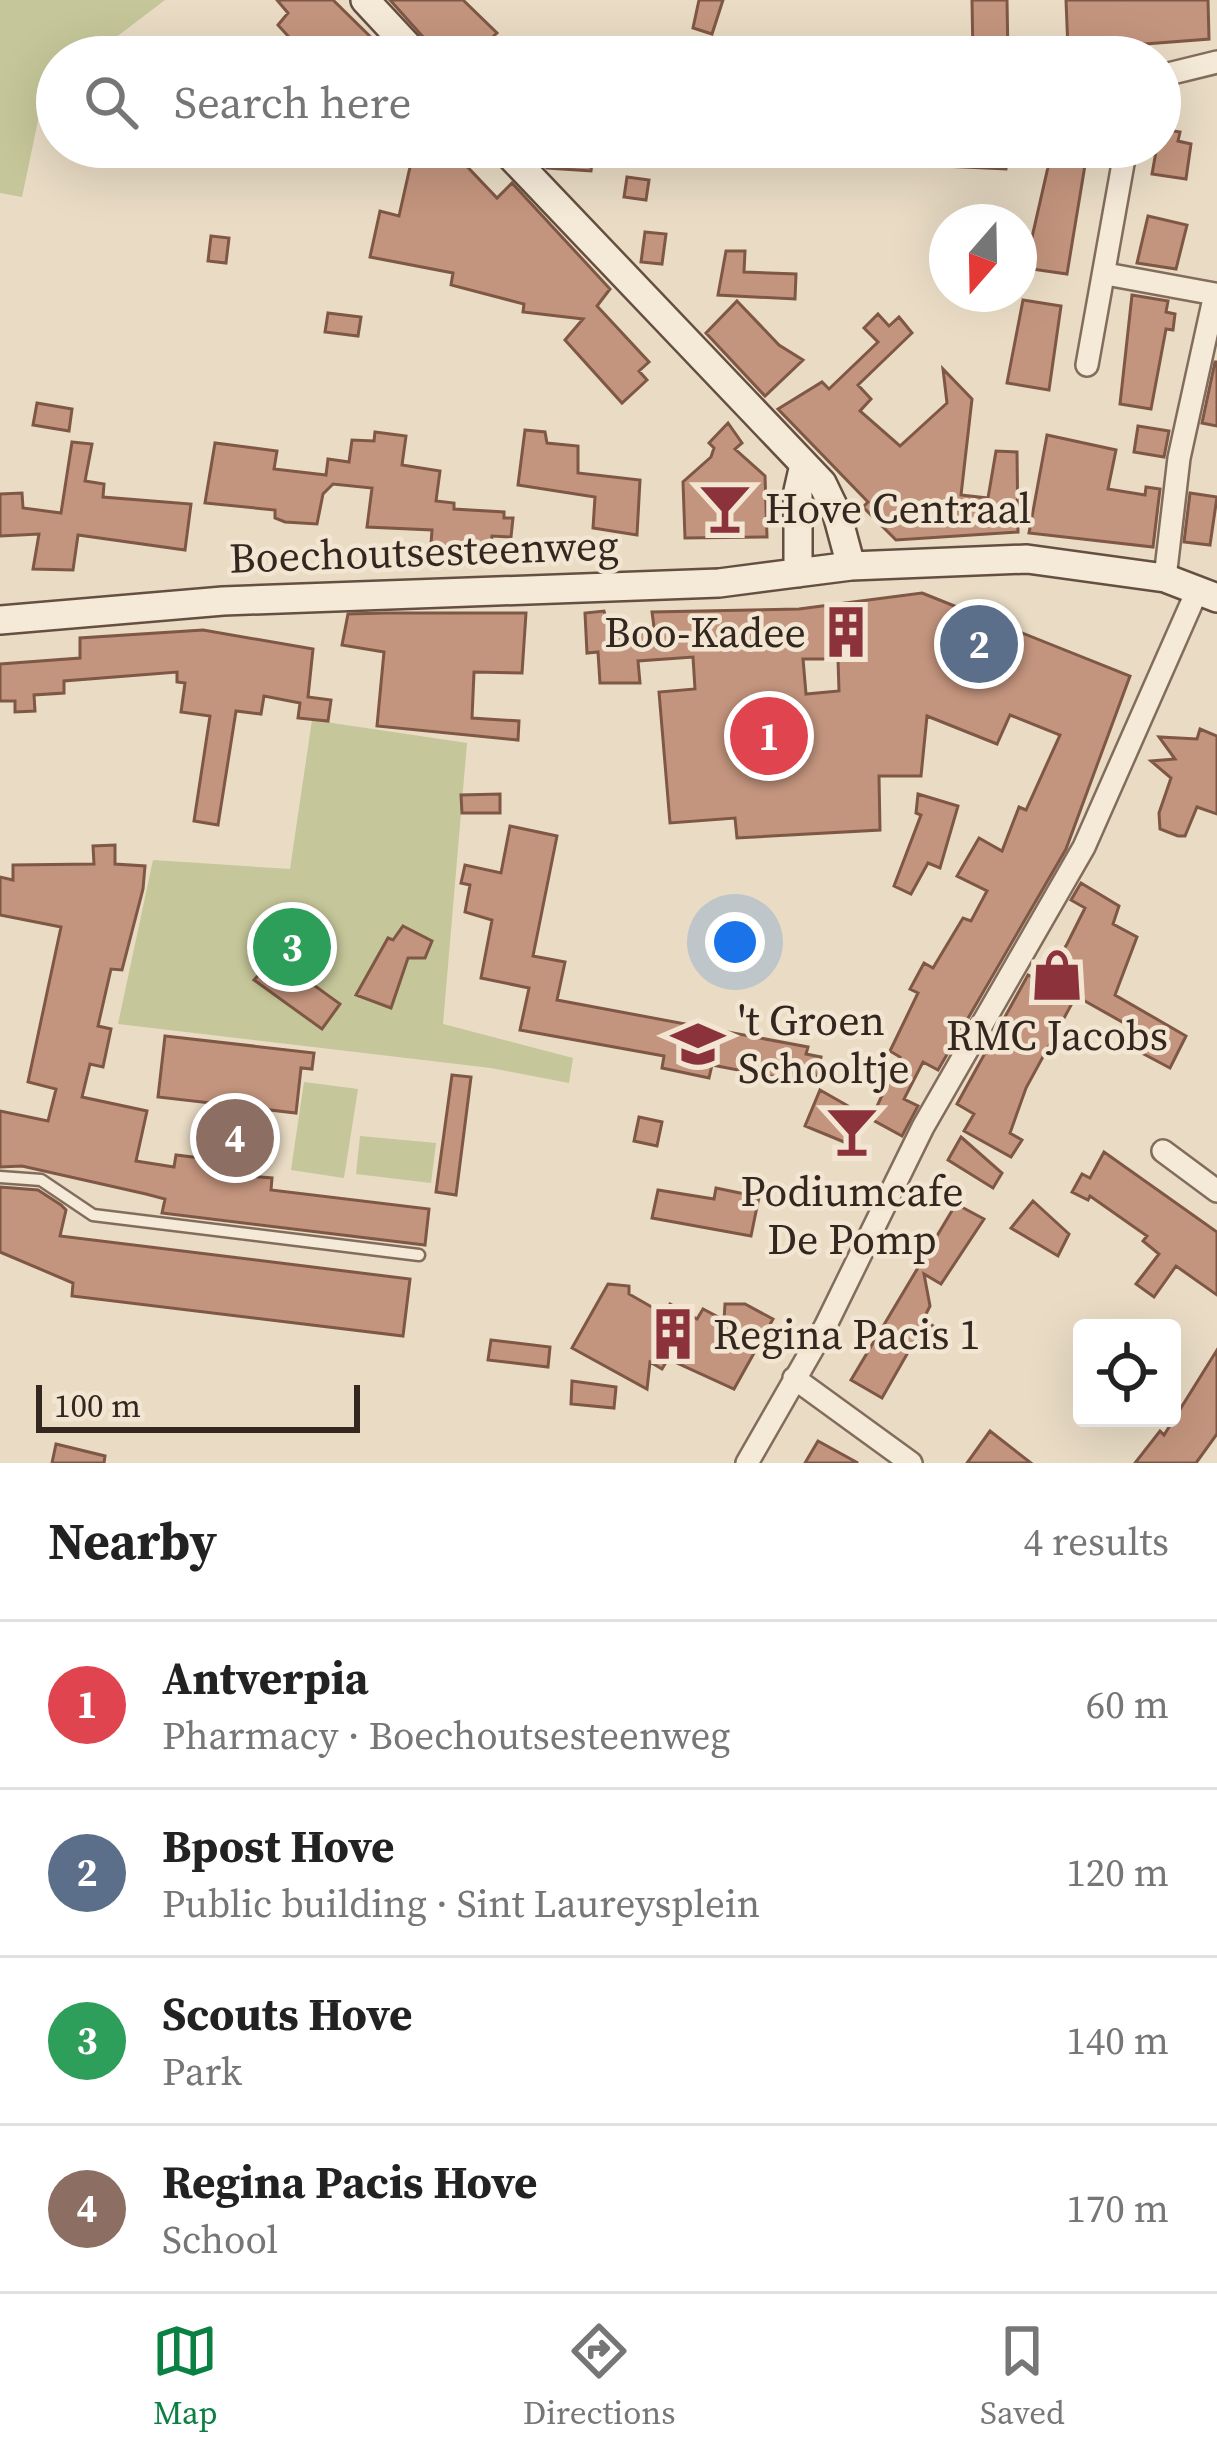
<!DOCTYPE html>
<meta charset="utf-8">
<style>
:root{--surface:#fff;--page:#f6f6f6;--text:#222;--muted:#767676;--line:#e0e0e0;--accent:#0b8043}
body{margin:0;font-family:"Source Serif 4",serif;background:var(--page);color:var(--text)}
.controls{position:absolute;right:36px;bottom:36px;display:grid;overflow:hidden;border-radius:12px;box-shadow:0 12px 48px #0002}
.controls button{width:108px;height:108px;display:grid;place-items:center;padding:0;border:0;border-bottom:3px solid var(--line);background:var(--surface);color:var(--text);font:60px sans-serif}
.compass{position:absolute;left:929px;top:204px;width:108px;height:108px;border-radius:50%;background:var(--surface);box-shadow:0 12px 48px #0002;rotate:200deg}
.scale{position:absolute;left:36px;bottom:30px;width:324px;box-sizing:border-box;padding-left:12px;border:6px solid #34271f;border-top:0;font-size:33px;line-height:42px;white-space:nowrap;color:#34271f;-webkit-text-stroke:9px #f2e6d3;paint-order:stroke}
.you{position:absolute;left:735px;top:942px;width:42px;height:42px;margin:-30px;border:9px solid #fff;border-radius:50%;background:#1a73e8;box-shadow:0 0 0 18px #1a73e833}
.badge{display:grid;place-items:center;width:78px;height:78px;border-radius:50%;background:var(--accent);color:#fff;font-size:39px;font-weight:700}
.pin{position:absolute;translate:-50% -50%;border:6px solid #fff;box-shadow:0 3px 12px #0006}
.list{margin:0;padding:0;list-style:none}
h2{display:flex;justify-content:space-between;align-items:center;height:156px;margin:0;padding:0 48px;font-size:51px}
h2 small{font-size:39px;font-weight:400;color:var(--muted)}
.list li{display:grid;grid-template-columns:78px 1fr auto;gap:36px;align-items:center;box-sizing:border-box;height:168px;padding:0 48px;border-top:3px solid var(--line)}
.list b{display:block;font-size:45px;white-space:nowrap}
.list p{margin:0;font-size:39px;white-space:nowrap;color:var(--muted)}
.list em{font-size:39px;font-style:normal;color:var(--muted)}
.icon{flex:none;width:66px;height:66px;fill:none;stroke:currentColor;stroke-width:2;stroke-linecap:round;stroke-linejoin:round}
.map{position:relative;flex:none;width:1217px;height:1463px;overflow:hidden}
.search{position:absolute;background:var(--surface);box-shadow:0 12px 48px #0002;left:36px;right:36px;top:36px;height:132px;display:flex;align-items:center;gap:30px;box-sizing:border-box;padding:0 42px;border-radius:66px;color:var(--muted);font-size:45px}
.sheet{height:828px;background:var(--surface)}
nav{display:flex;justify-content:space-around;align-items:center;box-sizing:border-box;height:168px;border-top:3px solid var(--line);background:var(--surface);font-size:33px;color:var(--muted)}
nav a{display:grid;justify-items:center;gap:6px}
nav .on{color:var(--accent)}
.map>svg:first-child{display:block}
.green{fill:#c5c699}
.building{fill:#c4957e;stroke:#7f5745;stroke-width:3;fill-rule:evenodd}
.lines{fill:none;stroke-linecap:round;stroke-linejoin:round}
.lane-casing{stroke:#826d5c;stroke-width:15}
.street-casing{stroke:#826d5c;stroke-width:26}
.secondary-casing{stroke:#644f40;stroke-width:32}
.lane{stroke:#f5e9d7;stroke-width:10}
.street{stroke:#f5e9d7;stroke-width:21}
.secondary{stroke:#f5e9d7;stroke-width:27}
.labels{text-anchor:middle;stroke-width:9;stroke-linejoin:round;paint-order:stroke}
.poi-label{font-size:42px;fill:#34271f;stroke:#f2e6d3;text-anchor:start}
.street-label{font-size:42px;fill:#34271f;stroke:#f2e6d3}
</style>
<div class="map">
<svg width="1217" height="1463" viewBox="0 0 1217 1463">
<rect width="100%" height="100%" fill="#e9dbc4"/>
<path class="green" d="M0,0H165L90,57H57V82L44,92L22,197L0,193Z
M312,720L467,743L443,1024L573,1058L569,1083L491,1068L118,1024L153,860L290,869Z
M304,1082L358,1089L344,1178L291,1170Z
M360,1136L436,1143L431,1183L356,1174Z"/>
<path class="building" d="M277,0H333L391,57H307L278,25L288,13Z
M390,0H463L497,33L483,46L494,57H441Z
M699,0H723L712,34L693,28Z
M972,0H1007L1008,57H973Z
M1066,0H1208L1209,39L1068,50Z
M1160,129L1180,132L1178,141L1191,144L1186,179L1152,174Z
M391,147H471L459,158L497,198L512,183L610,289L597,306L649,362L639,371L647,380L622,403L565,340L583,319L523,312L524,304L451,285L453,273L370,257L380,211L399,216L410,167Z
M527,147H594L591,171L547,168Z
M899,147H1010L1006,169L900,164Z
M1045,147H1088L1067,274L1025,268L1048,167L1041,165Z
M627,177L649,180L646,200L624,197Z
M1148,216L1187,225L1176,269L1137,263Z
M645,232L666,234L662,264L641,262Z
M211,236L229,238L226,263L208,261Z
M726,251H745L744,272L796,274L795,299L718,295Z
M1132,295L1168,301L1166,312L1175,314L1173,330L1166,329L1151,409L1120,404Z
M1023,300L1061,306L1049,390L1007,383Z
M737,301L779,345L803,360L765,396L706,333Z
M328,313L361,317L358,336L325,332Z
M878,314L889,326L899,317L912,333L858,385L871,399L860,411L900,446L947,403L943,369L972,399L961,495L988,498L996,451L1017,452L1018,532L896,540L863,507L868,502L778,409L822,382L829,389L878,342L864,328Z
M1215,362H1217V426L1202,423Z
M37,403L72,409L69,431L33,425Z
M728,423L742,443L735,449L765,476L767,537L685,538L683,482L711,457L714,448L709,443Z
M1138,426L1169,431L1164,457L1134,452Z
M525,430L545,432L547,443L578,446V473L640,480L637,535L593,528L595,497L518,485Z
M375,432L406,436L402,465L440,471L436,501L454,503V509L504,512V518H513L511,537L492,536L490,550L431,544L432,530L367,527L372,488L333,484L323,494L317,524L285,522L275,518V510L205,503L215,443L277,451L274,469L326,475L328,459L349,462L352,440L374,441Z
M1047,435L1116,450L1108,489L1145,495L1146,487L1160,489L1153,547L1029,533Z
M72,442L92,444L85,481L104,484L103,497L191,504L185,550L78,535L73,570L33,569L39,534L0,536V494L22,493L23,508L61,513Z
M1190,493L1217,497L1210,545L1184,542Z
M922,593L1130,676L1066,849L938,1070L923,1062L904,1099L918,1106L902,1136L871,1119L900,1057L890,1051L918,993L910,989L924,963L933,968L963,918L971,921L987,891L957,876L979,838L1002,851L1019,807L1026,810L1060,735L1010,715L997,744L927,716L921,776H879L880,830L737,838L735,818L670,823L659,692L695,689L693,657L638,661L640,683H600L598,652L587,653L585,613L604,611L610,631L654,627L652,612L799,609ZM803,659H838L839,691L806,694Z
M386,613H526L522,673L474,672L472,718L519,721L518,740L377,726L384,652L342,645L348,614Z
M203,630L313,649L308,697L331,700L328,721L298,718L300,703L264,696L261,714L236,711L218,825L194,821L210,716L181,712L185,683L177,682V672L64,681V693L34,695L35,711L15,712V701H0V664L80,658V638Z
M1200,729L1217,736V814L1197,807L1185,836H1178L1160,829L1159,813L1171,778L1151,761L1175,759L1159,737L1197,739Z
M500,794V813H462L461,795Z
M918,794L958,806L940,868L928,863L911,894L894,886L921,815L916,813Z
M510,826L557,836L533,956L565,962L557,1000L808,1047L806,1054L821,1057L816,1085L712,1065L709,1078L662,1068L664,1056L520,1030L529,988L481,978L492,920L465,912L470,885L461,883L465,865L501,873Z
M115,845V864L145,866L143,889L122,970L111,969L98,1026L111,1029L103,1067L90,1064L82,1097L147,1111L136,1161L174,1167L176,1155L249,1164L247,1176L272,1178L271,1190L429,1209L425,1245L162,1213L165,1199L146,1194L22,1166L0,1167V1111L48,1121L56,1089L28,1082L61,927L0,915V877L13,880V865L94,864L93,846Z
M1081,883L1119,906L1113,924L1137,937L1115,995L1186,1036L1170,1068L1138,1051L1147,1036L1076,996L1026,1088L1010,1133L1022,1140L1011,1157L964,1131L974,1114L957,1104L1028,975L1044,983L1067,944L1085,908L1071,900Z
M403,926L432,941L425,958H408L391,1008L356,995L388,938L393,940Z
M280,951L304,978L340,1004L322,1029L254,980Z
M165,1036L314,1053L312,1069L301,1068L296,1113L158,1097Z
M452,1075L471,1077L456,1195L436,1192Z
M820,1090L864,1115L849,1144L805,1126Z
M639,1117L662,1122L657,1146L634,1141Z
M961,1137L1002,1173L993,1188L948,1160Z
M1104,1152L1217,1232V1295L1176,1266L1154,1297L1136,1284L1159,1254L1143,1241L1147,1236L1090,1196L1088,1200L1072,1192L1082,1174L1090,1178Z
M0,1187L38,1190L61,1205L66,1210L60,1236L410,1279L403,1336L72,1296L73,1283L0,1252Z
M716,1188L759,1197L751,1236L652,1218L658,1190L714,1199Z
M1033,1201L1069,1234L1058,1256L1011,1228Z
M956,1204L984,1219L941,1284L924,1274L930,1306L924,1318L933,1326L922,1344L915,1340L882,1398L851,1380Z
M608,1284L629,1286V1294L664,1314L670,1304L697,1319L703,1309L724,1320L725,1304H745L773,1319L734,1389L668,1359L662,1369L650,1362L647,1389L572,1348Z
M491,1340L550,1347L548,1367L488,1360Z
M1217,1350V1434L1196,1463H1135L1160,1431L1164,1435Z
M572,1381L616,1387L614,1408L571,1404Z
M990,1431L1031,1463H967Z
M818,1441L858,1463H805Z
M56,1444L105,1456L104,1463H52Z"/>
<g class="lines">
<g class="lane-casing">
<path id="lane" d="M0,1177L41,1180L93,1215L419,1255"/>
</g>
<g class="street-casing">
<path id="street" d="M1160,76L1217,62
M1106,274L1215,294L1179,458L1165,578
M1087,365L1126,147
M1163,1151L1217,1191
M794,1378L911,1463
M747,1463L825,1327L923,1127L1084,847L1197,591"/>
</g>
<g class="secondary-casing">
<path id="secondary" d="M365,0L418,57
M502,147L822,483L837,514L851,566
M798,573V491L803,469
M0,620L223,601L719,583L851,566L1027,559L1165,578L1217,598"/>
</g>
<use href="#lane" class="lane"/>
<use href="#street" class="street"/>
<use href="#secondary" class="secondary"/>
</g>
<defs>
<g id="bar-bare" transform="scale(4.14)"><path d="M-6-5H6L.8 .8V4.5H3.5V6h-7V4.5H-.8V.8Z" fill="#8b323b" stroke="#f2e6d3" stroke-width="2.5" paint-order="stroke"/></g>
<g id="building-bare" transform="scale(4.14)"><path d="M-4-6H4V6H1V3H-1V6H-4ZM-2.5-4.3h1.7v1.8h-1.7ZM.8-4.3h1.7v1.8H.8ZM-2.5-1h1.7V.8h-1.7ZM.8-1h1.7V.8H.8Z" fill="#8b323b" stroke="#f2e6d3" stroke-width="2.5" paint-order="stroke"/></g>
<g id="shop-bare" transform="scale(4.14)"><path d="M-5-2.5h2.3a2.7 3.5 0 0 1 5.4 0H5L5.5 6h-11ZM-1.5-2.5h3a1.5 2.3 0 0 0-3 0Z" fill="#8b323b" stroke="#f2e6d3" stroke-width="2.5" paint-order="stroke"/></g>
<g id="school-bare" transform="scale(4.14)"><path d="M0-5L7-2L0 1L-7-2ZM-4 1L0 2.5L4 1V4Q0 6-4 4Z" fill="#8b323b" stroke="#f2e6d3" stroke-width="2.5" paint-order="stroke"/></g>
</defs>
<g fill-rule="evenodd">
<use href="#bar-bare" x="725" y="508"/>
<use href="#building-bare" x="846" y="632"/>
<use href="#shop-bare" x="1057" y="975"/>
<use href="#school-bare" x="698" y="1044"/>
<use href="#bar-bare" x="852" y="1131"/>
<use href="#building-bare" x="673" y="1334"/>
</g>
<g class="labels">
<g class="poi-label">
<text x="765" y="523">Hove Centraal</text>
<text x="806" y="647" text-anchor="end">Boo-Kadee</text>
<text x="738" y="1035">'t Groen<tspan x="738" dy="48">Schooltje</tspan></text>
<text x="1057" y="1050" text-anchor="middle">RMC Jacobs</text>
<text x="852" y="1206" text-anchor="middle">Podiumcafe<tspan x="852" dy="48">De Pomp</tspan></text>
<text x="713" y="1349">Regina Pacis 1</text>
</g>
<g class="street-label">
<text transform="translate(424 551) rotate(-2)" y="15">Boechoutsesteenweg</text>
</g>
</g>
</svg>
<div class="controls">
<button><svg class="icon" aria-label="locate" viewBox="0 0 24 24"><circle cx="12" cy="12" r="6"/><path d="M12 2v4M12 18v4M2 12h4M18 12h4"/></svg></button>
</div>
<svg class="compass" viewBox="-18 -18 36 36"><path d="M0-13l5 13h-10z" fill="#e53935"/><path d="M0 13l5-13h-10z" fill="#767676"/></svg>
<div class="scale">100 m</div>
<div class="you"></div>
<div class="pin badge" style="left:769px;top:736px;background:#e0444e">1</div>
<div class="pin badge" style="left:979px;top:644px;background:#5c6f8a">2</div>
<div class="pin badge" style="left:292px;top:947px;background:#2e9e5b">3</div>
<div class="pin badge" style="left:235px;top:1138px;background:#8d6e63">4</div>
<div class="search"><svg class="icon" aria-label="search" viewBox="0 0 24 24"><circle cx="10" cy="10" r="6"/><path d="M15 15l6 6"/></svg>Search here</div>
</div>
<section class="sheet">
<h2>Nearby<small>4 results</small></h2>
<ul class="list">
<li><span class="badge" style="background:#e0444e">1</span><div><b>Antverpia</b><p>Pharmacy · Boechoutsesteenweg</p></div><em>60 m</em></li>
<li><span class="badge" style="background:#5c6f8a">2</span><div><b>Bpost Hove</b><p>Public building · Sint Laureysplein</p></div><em>120 m</em></li>
<li><span class="badge" style="background:#2e9e5b">3</span><div><b>Scouts Hove</b><p>Park</p></div><em>140 m</em></li>
<li><span class="badge" style="background:#8d6e63">4</span><div><b>Regina Pacis Hove</b><p>School</p></div><em>170 m</em></li>
</ul>
</section>
<nav>
<a class="on"><svg class="icon" aria-label="map" viewBox="0 0 24 24"><path d="M3 6l6-2 6 2 6-2v14l-6 2-6-2-6 2zM9 4v14M15 6v14"/></svg>Map</a>
<a><svg class="icon" aria-label="directions" viewBox="0 0 24 24"><path d="M12 3l9 9-9 9-9-9zM9 14v-3h6M13 9l2 2-2 2"/></svg>Directions</a>
<a><svg class="icon" aria-label="saved" viewBox="0 0 24 24"><path d="M7 4h10v16l-5-4-5 4z"/></svg>Saved</a>
</nav>
